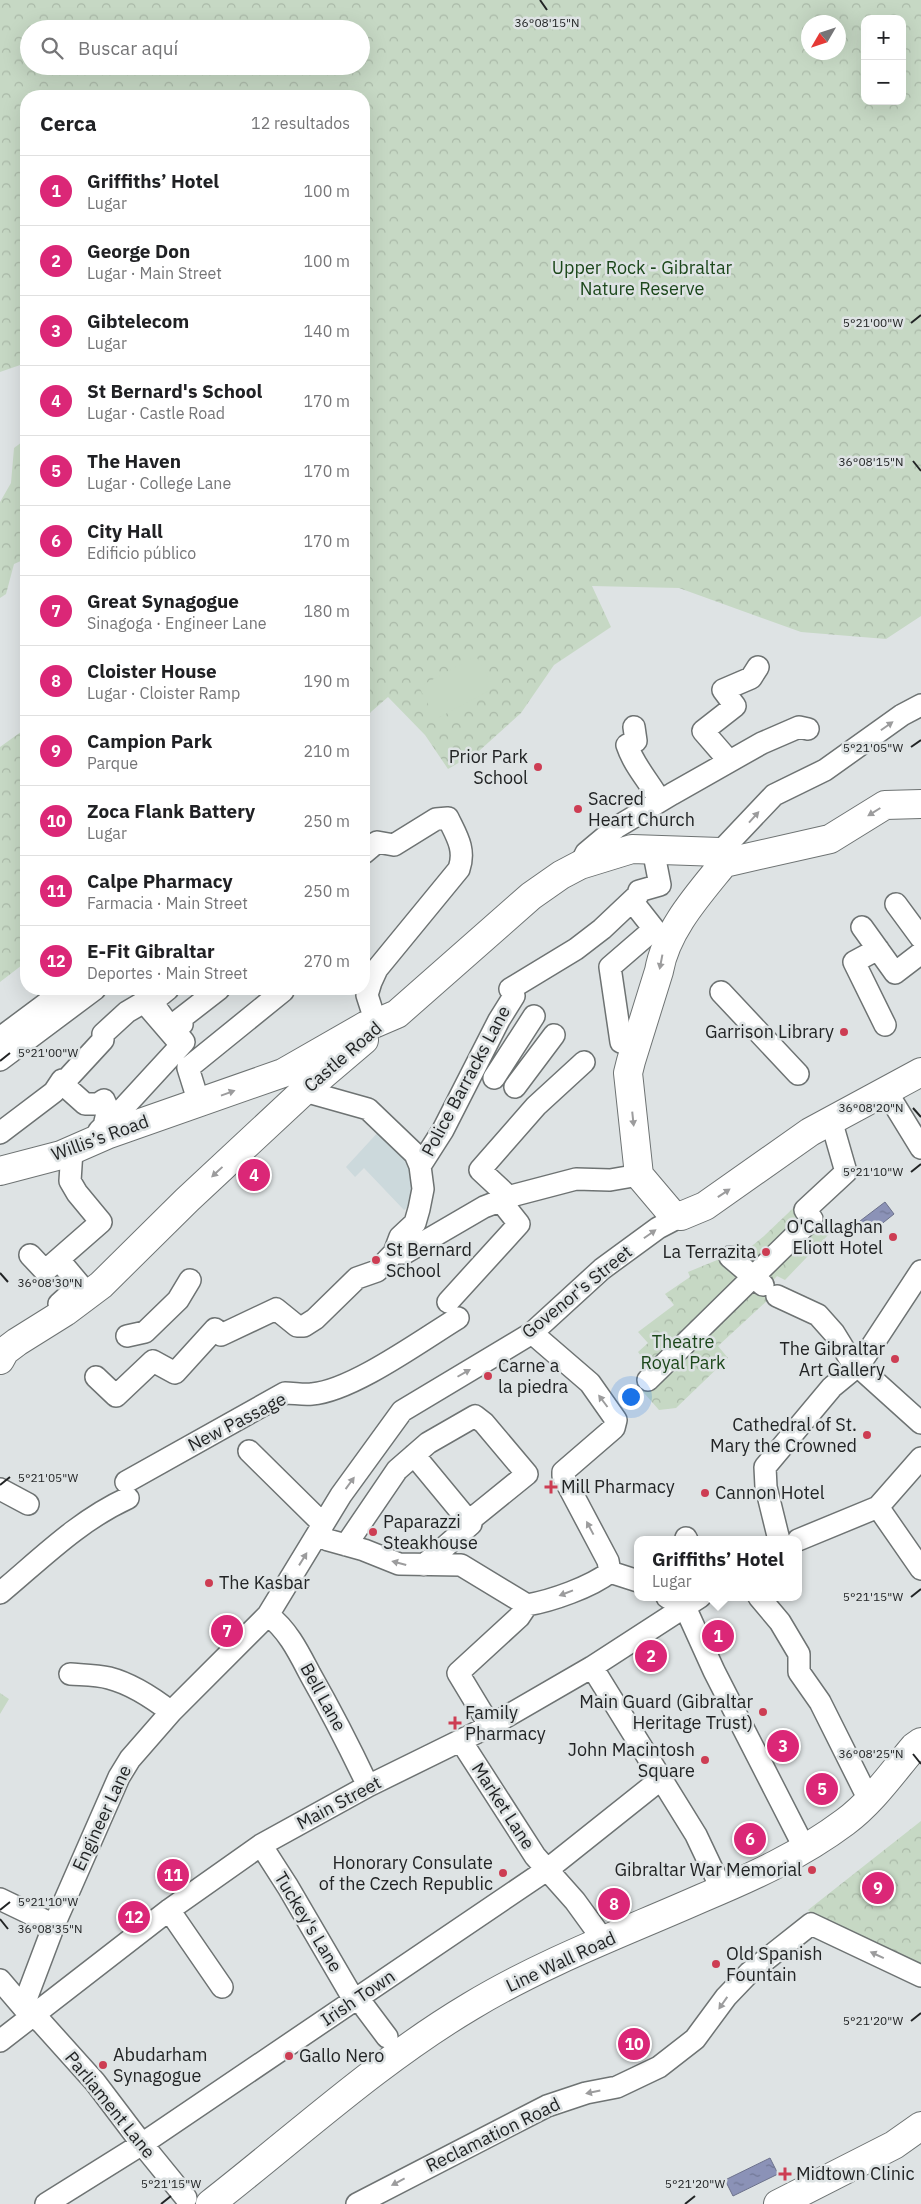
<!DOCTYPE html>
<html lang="es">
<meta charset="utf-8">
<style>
:root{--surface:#fff;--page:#f2f2f2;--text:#202124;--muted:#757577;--line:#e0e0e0;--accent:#db2777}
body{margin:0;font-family:"IBM Plex Sans",sans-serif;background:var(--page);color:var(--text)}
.controls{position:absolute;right:15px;top:15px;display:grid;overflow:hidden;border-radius:10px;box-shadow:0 5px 20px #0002}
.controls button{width:45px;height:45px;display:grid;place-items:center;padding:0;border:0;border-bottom:1px solid var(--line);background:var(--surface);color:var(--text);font:25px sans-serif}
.compass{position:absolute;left:801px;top:15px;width:45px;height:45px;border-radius:50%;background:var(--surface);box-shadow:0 5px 20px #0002;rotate:231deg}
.you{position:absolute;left:630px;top:1396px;width:18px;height:18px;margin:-12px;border:4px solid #fff;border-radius:50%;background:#1a73e8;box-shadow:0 0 0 8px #1a73e833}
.badge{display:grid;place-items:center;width:32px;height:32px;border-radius:50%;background:var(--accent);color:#fff;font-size:16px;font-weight:700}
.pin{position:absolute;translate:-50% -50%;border:2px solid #fff;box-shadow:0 1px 5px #0006}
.popup{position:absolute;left:634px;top:1536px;width:168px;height:65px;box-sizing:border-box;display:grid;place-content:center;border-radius:10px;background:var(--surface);filter:drop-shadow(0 1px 4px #0005);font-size:16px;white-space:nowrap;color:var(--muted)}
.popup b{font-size:19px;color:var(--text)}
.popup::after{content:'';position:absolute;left:50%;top:100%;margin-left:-10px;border:10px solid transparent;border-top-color:var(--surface)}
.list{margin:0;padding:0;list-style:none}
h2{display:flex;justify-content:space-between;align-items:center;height:65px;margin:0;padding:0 20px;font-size:21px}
h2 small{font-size:16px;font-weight:400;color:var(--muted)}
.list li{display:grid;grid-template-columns:32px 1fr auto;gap:15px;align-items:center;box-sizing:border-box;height:70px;padding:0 20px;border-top:1px solid var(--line)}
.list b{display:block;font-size:19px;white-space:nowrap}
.list p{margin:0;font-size:16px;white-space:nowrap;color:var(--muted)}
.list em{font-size:16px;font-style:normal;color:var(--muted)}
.icon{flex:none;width:28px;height:28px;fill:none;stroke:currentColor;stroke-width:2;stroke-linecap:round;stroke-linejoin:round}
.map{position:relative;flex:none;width:921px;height:2204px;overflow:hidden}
.search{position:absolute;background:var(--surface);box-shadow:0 5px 20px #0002;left:20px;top:20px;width:350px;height:55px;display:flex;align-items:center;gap:12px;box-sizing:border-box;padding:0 18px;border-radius:28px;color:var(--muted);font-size:19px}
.panel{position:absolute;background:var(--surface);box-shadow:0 5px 20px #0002;left:20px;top:90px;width:350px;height:905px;border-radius:20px}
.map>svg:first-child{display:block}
.built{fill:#ccd9dc}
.forest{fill:url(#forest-crowns);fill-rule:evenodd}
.pitch{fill:#c6d8c4}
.water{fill:url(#water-ripples);stroke:#6c718b}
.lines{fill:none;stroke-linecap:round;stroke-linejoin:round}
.street-casing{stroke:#6e7373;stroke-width:24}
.secondary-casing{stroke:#6e7373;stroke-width:30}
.primary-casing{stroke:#6e7373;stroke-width:30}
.street{stroke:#fff;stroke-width:21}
.secondary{stroke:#fff;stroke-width:28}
.primary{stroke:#fff;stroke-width:28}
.oneway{fill:#9c9c9d}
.ticks{fill:none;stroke:#222425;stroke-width:2}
.poi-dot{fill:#cd3d53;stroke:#dee3e4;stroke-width:2}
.labels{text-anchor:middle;stroke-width:5;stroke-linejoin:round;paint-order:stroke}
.park-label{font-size:18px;fill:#1c471b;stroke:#dee3e4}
.poi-label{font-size:18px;fill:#222425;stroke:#dee3e4;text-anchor:start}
.street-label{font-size:18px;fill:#222425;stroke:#dee3e4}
.ticks-label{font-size:12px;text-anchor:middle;fill:#222425;stroke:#dee3e4;stroke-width:5;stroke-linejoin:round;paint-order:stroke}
</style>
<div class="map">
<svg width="921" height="2204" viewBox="0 0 921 2204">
<defs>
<pattern id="forest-crowns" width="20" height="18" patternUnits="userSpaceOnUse" patternTransform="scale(1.25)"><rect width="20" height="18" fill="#c6d8c4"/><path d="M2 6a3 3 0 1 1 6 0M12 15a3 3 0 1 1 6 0" fill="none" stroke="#aab9a8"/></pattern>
<pattern id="water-ripples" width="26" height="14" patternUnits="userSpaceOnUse" patternTransform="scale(1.25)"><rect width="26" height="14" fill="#8b92b7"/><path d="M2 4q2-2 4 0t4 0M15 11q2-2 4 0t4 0" fill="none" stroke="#717795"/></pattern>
</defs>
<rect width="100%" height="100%" fill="#dee3e4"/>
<path class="built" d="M381,1129L415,1172L412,1204L404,1210L364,1168L355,1177L346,1167Z"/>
<path class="forest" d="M0,0H921V616L886,639L801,632L679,588L592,586L611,627L554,665L521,713L479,751L448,769L425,735L388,697L364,718V96H26V363L0,372ZM865,19H902V101H865ZM808,22H838V52H808ZM29,29H361V66H29Z
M26,439V563L23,560L14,564L6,594L0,598V502L11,483L14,448Z
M26,712V962L0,982V747L25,729Z
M829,1174L812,1212L830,1233L785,1280L777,1276L763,1292L769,1299L718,1346L728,1358L676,1408L659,1410L637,1385L652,1371L638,1352L648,1343L638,1332L674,1305L665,1294L690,1277L688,1272L722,1258L730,1264L764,1236Z
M0,1693L9,1699L0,1714Z
M921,1821V1969L816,1921L808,1910Z"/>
<path class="pitch" d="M476,656L494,688L436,719L419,687Z"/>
<path class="water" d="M885,1202L894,1214L869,1234L860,1221Z
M770,2158L778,2174L733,2196L725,2180Z"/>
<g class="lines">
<g class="street-casing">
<path id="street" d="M634,727L636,741L627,745C634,766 649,781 660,801
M729,761L703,731L735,706L723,690L751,678L758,667
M720,852L774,795L825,770L902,715L921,705
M364,853L377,842L394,845L436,819L448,818C456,835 466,849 459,869L377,969L371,982L367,995L376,1023
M580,865L586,853L617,827L672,794L762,743L799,727L808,729
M632,901L654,929
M896,904L921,938
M862,927L895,973L921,953
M878,949L854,962L885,1025
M168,989L152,1002L170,1027L219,989
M510,989L576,949L602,929L638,895L639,891L660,885L653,849
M721,992L798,1074
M0,1038L66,989
M636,1048L621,1042L610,967L654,929
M0,1060L95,989
M494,1078L534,1016
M67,1079L66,1087L85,1104H98L104,1100L108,1109L104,1126L99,1131
M515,1087L554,1035
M304,1091L368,1109L415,1154L420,1166L423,1189L419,1209L415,1223L400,1237L394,1253
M886,1091L921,1148
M199,1103L188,1068L283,991
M0,1133L54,1092L62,1080L67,1079L103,1040V1034L127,1012L144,1002L181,1045
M104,1136L115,1117L184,1042L174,1030L182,1024L181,1019
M420,1166L443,1130L499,1020L514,996
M509,1197L480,1170L536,1106L584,1062
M30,1255L45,1271L101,1222L77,1193L70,1181L72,1150
M730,1257L763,1285
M59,1260L80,1285L59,1304
M777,1296L818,1315L834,1333L850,1359L921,1423
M448,1302L519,1224L500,1200
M532,1333L590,1383L616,1420L614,1428L563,1472V1476L608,1561L610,1572
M221,1335L276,1309L297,1326H304L315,1319L357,1278L377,1271L394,1253H405L484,1207L515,1195L576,1179L610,1180L639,1175
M127,1336L145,1332L178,1300L190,1280
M96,1377L116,1396L153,1361L175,1373L215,1329
M648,1380L812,1219L805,1210L846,1172L831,1120
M249,1451L323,1524
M414,1455L471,1524L424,1565
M126,1482L285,1393C294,1393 303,1395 312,1394C352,1391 422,1340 458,1318
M0,1489L28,1504
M878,1507L921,1569
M318,1534L328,1540L364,1550L399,1564L461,1565L527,1605C551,1601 591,1587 610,1572
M686,1538L687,1540
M779,1540L766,1487L765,1467L832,1387L860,1364L921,1271
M798,1540L878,1507L921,1458
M346,1545L397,1470L428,1443L475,1416L484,1423L527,1474L469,1521
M610,1572L638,1581
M0,1593C42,1558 78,1521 128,1498
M667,1597L685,1607L714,1671L805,1849
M759,1597L780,1622L799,1654V1672L820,1702L869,1800
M268,1615C288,1630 299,1653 310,1674C331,1711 350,1748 368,1786
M592,1667L696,1835L722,1890
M70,1674C83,1675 97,1675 109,1678C132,1684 153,1698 171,1712
M490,1726L458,1673L519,1617L527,1605
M461,1741L535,1856L575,1901L604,1941
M261,1845L288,1887L354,2000L363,2005L387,2037
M0,1899L54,1925
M169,1910L222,1987
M0,1980L23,2007L42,2023L95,2082L142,2144L186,2198
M23,2007L54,1925L119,1777L130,1759L171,1712L268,1615L341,1495L402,1411L532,1333L602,1269L658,1228L681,1216
M0,2041L169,1910L261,1845L368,1786L490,1726L592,1667L700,1597
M46,2204L142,2144L548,1869L661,1779
M357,2204L547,2106L586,2093L617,2087L659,2067L695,2039L726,1997L749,1973L811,1924L921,1976"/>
</g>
<g class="secondary-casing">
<path id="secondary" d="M921,804L885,805L830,839L724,863C699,894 666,930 659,971L631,1061L628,1073L629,1082L639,1175L672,1214L681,1216L705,1206L810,1132L921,1072
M0,1171L61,1155L109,1134L283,1073L365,1026L376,1023L397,1014L531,896L561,875L580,865L632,849L720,852L724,863
M0,1360L5,1351L17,1342L65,1312L101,1285L187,1200L304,1091L364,1040
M210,2204C296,2137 377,2062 471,2006C544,1962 625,1932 702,1898C752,1877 801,1855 845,1822C872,1802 892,1773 914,1747L921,1742"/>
</g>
<g class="primary-casing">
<path id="primary" d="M778,2204L894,2145L921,2126"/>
</g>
<use href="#street" class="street"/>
<use href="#secondary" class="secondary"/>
<use href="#primary" class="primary"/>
</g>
<defs><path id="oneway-solid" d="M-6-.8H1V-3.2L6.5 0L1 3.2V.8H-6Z" transform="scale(1.25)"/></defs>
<g class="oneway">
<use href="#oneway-solid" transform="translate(887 726) rotate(-35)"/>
<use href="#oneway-solid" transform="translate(874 812) rotate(148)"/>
<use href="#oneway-solid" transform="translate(754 817) rotate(-48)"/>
<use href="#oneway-solid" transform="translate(661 962) rotate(101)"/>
<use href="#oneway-solid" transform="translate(228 1093) rotate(-20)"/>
<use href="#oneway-solid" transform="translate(633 1119) rotate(84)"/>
<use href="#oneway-solid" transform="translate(217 1172) rotate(137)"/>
<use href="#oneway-solid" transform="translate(724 1193) rotate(-34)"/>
<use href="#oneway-solid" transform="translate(650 1234) rotate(-35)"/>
<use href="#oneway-solid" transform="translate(464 1373) rotate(-30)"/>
<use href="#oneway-solid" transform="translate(603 1401) rotate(-127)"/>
<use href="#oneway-solid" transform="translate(350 1483) rotate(-54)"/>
<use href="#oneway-solid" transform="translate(590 1528) rotate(-118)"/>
<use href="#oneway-solid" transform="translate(303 1559) rotate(-58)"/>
<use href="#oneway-solid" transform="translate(399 1563) rotate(-165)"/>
<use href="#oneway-solid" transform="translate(566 1593) rotate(159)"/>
<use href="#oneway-solid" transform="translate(877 1955) rotate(-155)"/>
<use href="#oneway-solid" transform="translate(723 2003) rotate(125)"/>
<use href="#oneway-solid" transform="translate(593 2092) rotate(168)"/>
<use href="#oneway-solid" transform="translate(398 2182) rotate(152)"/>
</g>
<path class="ticks" d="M540,0L547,10M911,323L921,315M913,461L921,471M911,747L921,740M0,1061L10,1053M913,1108L921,1117M911,1172L921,1164M0,1273L8,1282M0,1485L10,1477M911,1597L921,1589M913,1754L921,1764M0,1910L10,1902M0,1919L8,1929M911,2021L921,2013M161,2204L171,2196M685,2204L695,2196"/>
<g class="poi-dot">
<circle cx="538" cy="767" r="5"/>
<circle cx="578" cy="809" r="5"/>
<circle cx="844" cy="1032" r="5"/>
<circle cx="893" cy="1237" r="5"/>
<circle cx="766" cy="1252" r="5"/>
<circle cx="376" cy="1260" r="5"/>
<circle cx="895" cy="1359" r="5"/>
<circle cx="488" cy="1376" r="5"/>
<circle cx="867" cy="1435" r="5"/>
<path d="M548.5 1479.5h5v5h5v5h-5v5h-5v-5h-5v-5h5z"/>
<circle cx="705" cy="1493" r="5"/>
<circle cx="373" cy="1532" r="5"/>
<circle cx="209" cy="1583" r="5"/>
<circle cx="763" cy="1712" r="5"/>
<path d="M452.5 1715.5h5v5h5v5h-5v5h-5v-5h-5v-5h5z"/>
<circle cx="705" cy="1760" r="5"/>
<circle cx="812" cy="1870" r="5"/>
<circle cx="503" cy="1873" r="5"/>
<circle cx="716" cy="1964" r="5"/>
<circle cx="289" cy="2056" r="5"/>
<circle cx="103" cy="2065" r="5"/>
<path d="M782.5 2166.5h5v5h5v5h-5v5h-5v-5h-5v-5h5z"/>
</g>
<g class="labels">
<g class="park-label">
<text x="642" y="274">Upper Rock - Gibraltar<tspan x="642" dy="21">Nature Reserve</tspan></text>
<text x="683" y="1348">Theatre<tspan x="683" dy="21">Royal Park</tspan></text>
</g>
<g class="poi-label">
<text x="528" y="763" text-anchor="end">Prior Park<tspan x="528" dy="21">School</tspan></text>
<text x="588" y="805">Sacred<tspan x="588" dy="21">Heart Church</tspan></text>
<text x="834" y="1038" text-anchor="end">Garrison Library</text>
<text x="883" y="1233" text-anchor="end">O'Callaghan<tspan x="883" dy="21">Eliott Hotel</tspan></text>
<text x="386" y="1256">St Bernard<tspan x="386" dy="21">School</tspan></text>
<text x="756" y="1258" text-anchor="end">La Terrazita</text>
<text x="885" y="1355" text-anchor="end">The Gibraltar<tspan x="885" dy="21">Art Gallery</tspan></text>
<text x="498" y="1372">Carne a<tspan x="498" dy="21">la piedra</tspan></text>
<text x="857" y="1431" text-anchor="end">Cathedral of St.<tspan x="857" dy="21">Mary the Crowned</tspan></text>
<text x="561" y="1493">Mill Pharmacy</text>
<text x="715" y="1499">Cannon Hotel</text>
<text x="383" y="1528">Paparazzi<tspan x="383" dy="21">Steakhouse</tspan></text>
<text x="219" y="1589">The Kasbar</text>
<text x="753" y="1708" text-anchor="end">Main Guard (Gibraltar<tspan x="753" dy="21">Heritage Trust)</tspan></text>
<text x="465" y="1719">Family<tspan x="465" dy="21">Pharmacy</tspan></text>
<text x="695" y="1756" text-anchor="end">John Macintosh<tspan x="695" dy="21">Square</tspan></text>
<text x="493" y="1869" text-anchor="end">Honorary Consulate<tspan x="493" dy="21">of the Czech Republic</tspan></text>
<text x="802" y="1876" text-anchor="end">Gibraltar War Memorial</text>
<text x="726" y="1960">Old Spanish<tspan x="726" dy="21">Fountain</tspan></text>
<text x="113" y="2061">Abudarham<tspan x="113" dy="21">Synagogue</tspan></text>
<text x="299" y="2062">Gallo Nero</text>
<text x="796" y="2180">Midtown Clinic</text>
</g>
<g class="street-label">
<text transform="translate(343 1057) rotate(-41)" y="6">Castle Road</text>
<text transform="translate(466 1081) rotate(-62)" y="6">Police Barracks Lane</text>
<text transform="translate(100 1138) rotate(-20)" y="6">Willis’s Road</text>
<text transform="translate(577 1292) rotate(-39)" y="6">Govenor's Street</text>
<text transform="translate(237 1422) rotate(-27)" y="6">New Passage</text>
<text transform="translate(323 1697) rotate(61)" y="6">Bell Lane</text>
<text transform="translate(339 1803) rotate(-28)" y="6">Main Street</text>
<text transform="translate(503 1806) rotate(57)" y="6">Market Lane</text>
<text transform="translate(102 1818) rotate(-65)" y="6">Engineer Lane</text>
<text transform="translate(308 1922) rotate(59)" y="6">Tuckey's Lane</text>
<text transform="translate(561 1962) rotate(-25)" y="6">Line Wall Road</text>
<text transform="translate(358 1998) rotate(-34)" y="6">Irish Town</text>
<text transform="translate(110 2105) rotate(51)" y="6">Parliament Lane</text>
<text transform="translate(493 2135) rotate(-26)" y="6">Reclamation Road</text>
</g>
</g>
<g class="ticks-label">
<text x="547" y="27">36°08'15"N</text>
<text x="873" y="327">5°21'00"W</text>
<text x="871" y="466">36°08'15"N</text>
<text x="873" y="752">5°21'05"W</text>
<text x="48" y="1057">5°21'00"W</text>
<text x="871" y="1112">36°08'20"N</text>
<text x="873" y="1176">5°21'10"W</text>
<text x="50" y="1287">36°08'30"N</text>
<text x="48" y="1482">5°21'05"W</text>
<text x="873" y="1601">5°21'15"W</text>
<text x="871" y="1758">36°08'25"N</text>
<text x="48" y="1906">5°21'10"W</text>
<text x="50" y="1933">36°08'35"N</text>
<text x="873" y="2025">5°21'20"W</text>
<text x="171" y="2188">5°21'15"W</text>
<text x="695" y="2188">5°21'20"W</text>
</g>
</svg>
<div class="controls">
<button>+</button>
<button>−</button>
</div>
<svg class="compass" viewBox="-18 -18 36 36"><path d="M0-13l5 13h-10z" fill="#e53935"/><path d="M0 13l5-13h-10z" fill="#757577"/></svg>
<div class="you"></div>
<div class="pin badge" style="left:718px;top:1636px">1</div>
<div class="popup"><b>Griffiths’ Hotel</b>Lugar</div>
<div class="pin badge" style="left:651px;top:1656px">2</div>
<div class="pin badge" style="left:783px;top:1746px">3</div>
<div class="pin badge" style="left:254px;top:1175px">4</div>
<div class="pin badge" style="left:822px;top:1789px">5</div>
<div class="pin badge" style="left:750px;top:1839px">6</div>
<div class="pin badge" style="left:227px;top:1631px">7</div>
<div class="pin badge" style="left:614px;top:1904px">8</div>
<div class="pin badge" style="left:878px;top:1888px">9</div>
<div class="pin badge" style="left:634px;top:2044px">10</div>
<div class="pin badge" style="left:173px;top:1875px">11</div>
<div class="pin badge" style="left:134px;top:1917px">12</div>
<div class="search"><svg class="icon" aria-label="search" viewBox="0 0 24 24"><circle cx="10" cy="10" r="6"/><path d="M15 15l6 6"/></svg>Buscar aquí</div>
<section class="panel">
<h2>Cerca<small>12 resultados</small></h2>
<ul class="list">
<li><span class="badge">1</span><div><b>Griffiths’ Hotel</b><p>Lugar</p></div><em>100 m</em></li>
<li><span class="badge">2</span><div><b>George Don</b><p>Lugar · Main Street</p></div><em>100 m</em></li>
<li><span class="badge">3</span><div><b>Gibtelecom</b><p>Lugar</p></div><em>140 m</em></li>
<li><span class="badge">4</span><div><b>St Bernard's School</b><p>Lugar · Castle Road</p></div><em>170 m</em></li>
<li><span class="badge">5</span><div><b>The Haven</b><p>Lugar · College Lane</p></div><em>170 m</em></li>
<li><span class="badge">6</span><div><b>City Hall</b><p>Edificio público</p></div><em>170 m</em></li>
<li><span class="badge">7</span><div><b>Great Synagogue</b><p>Sinagoga · Engineer Lane</p></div><em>180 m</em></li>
<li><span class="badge">8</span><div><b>Cloister House</b><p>Lugar · Cloister Ramp</p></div><em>190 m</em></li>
<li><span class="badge">9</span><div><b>Campion Park</b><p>Parque</p></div><em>210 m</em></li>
<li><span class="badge">10</span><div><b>Zoca Flank Battery</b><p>Lugar</p></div><em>250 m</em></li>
<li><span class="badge">11</span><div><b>Calpe Pharmacy</b><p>Farmacia · Main Street</p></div><em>250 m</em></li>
<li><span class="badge">12</span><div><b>E-Fit Gibraltar</b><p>Deportes · Main Street</p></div><em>270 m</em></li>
</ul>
</section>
</div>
